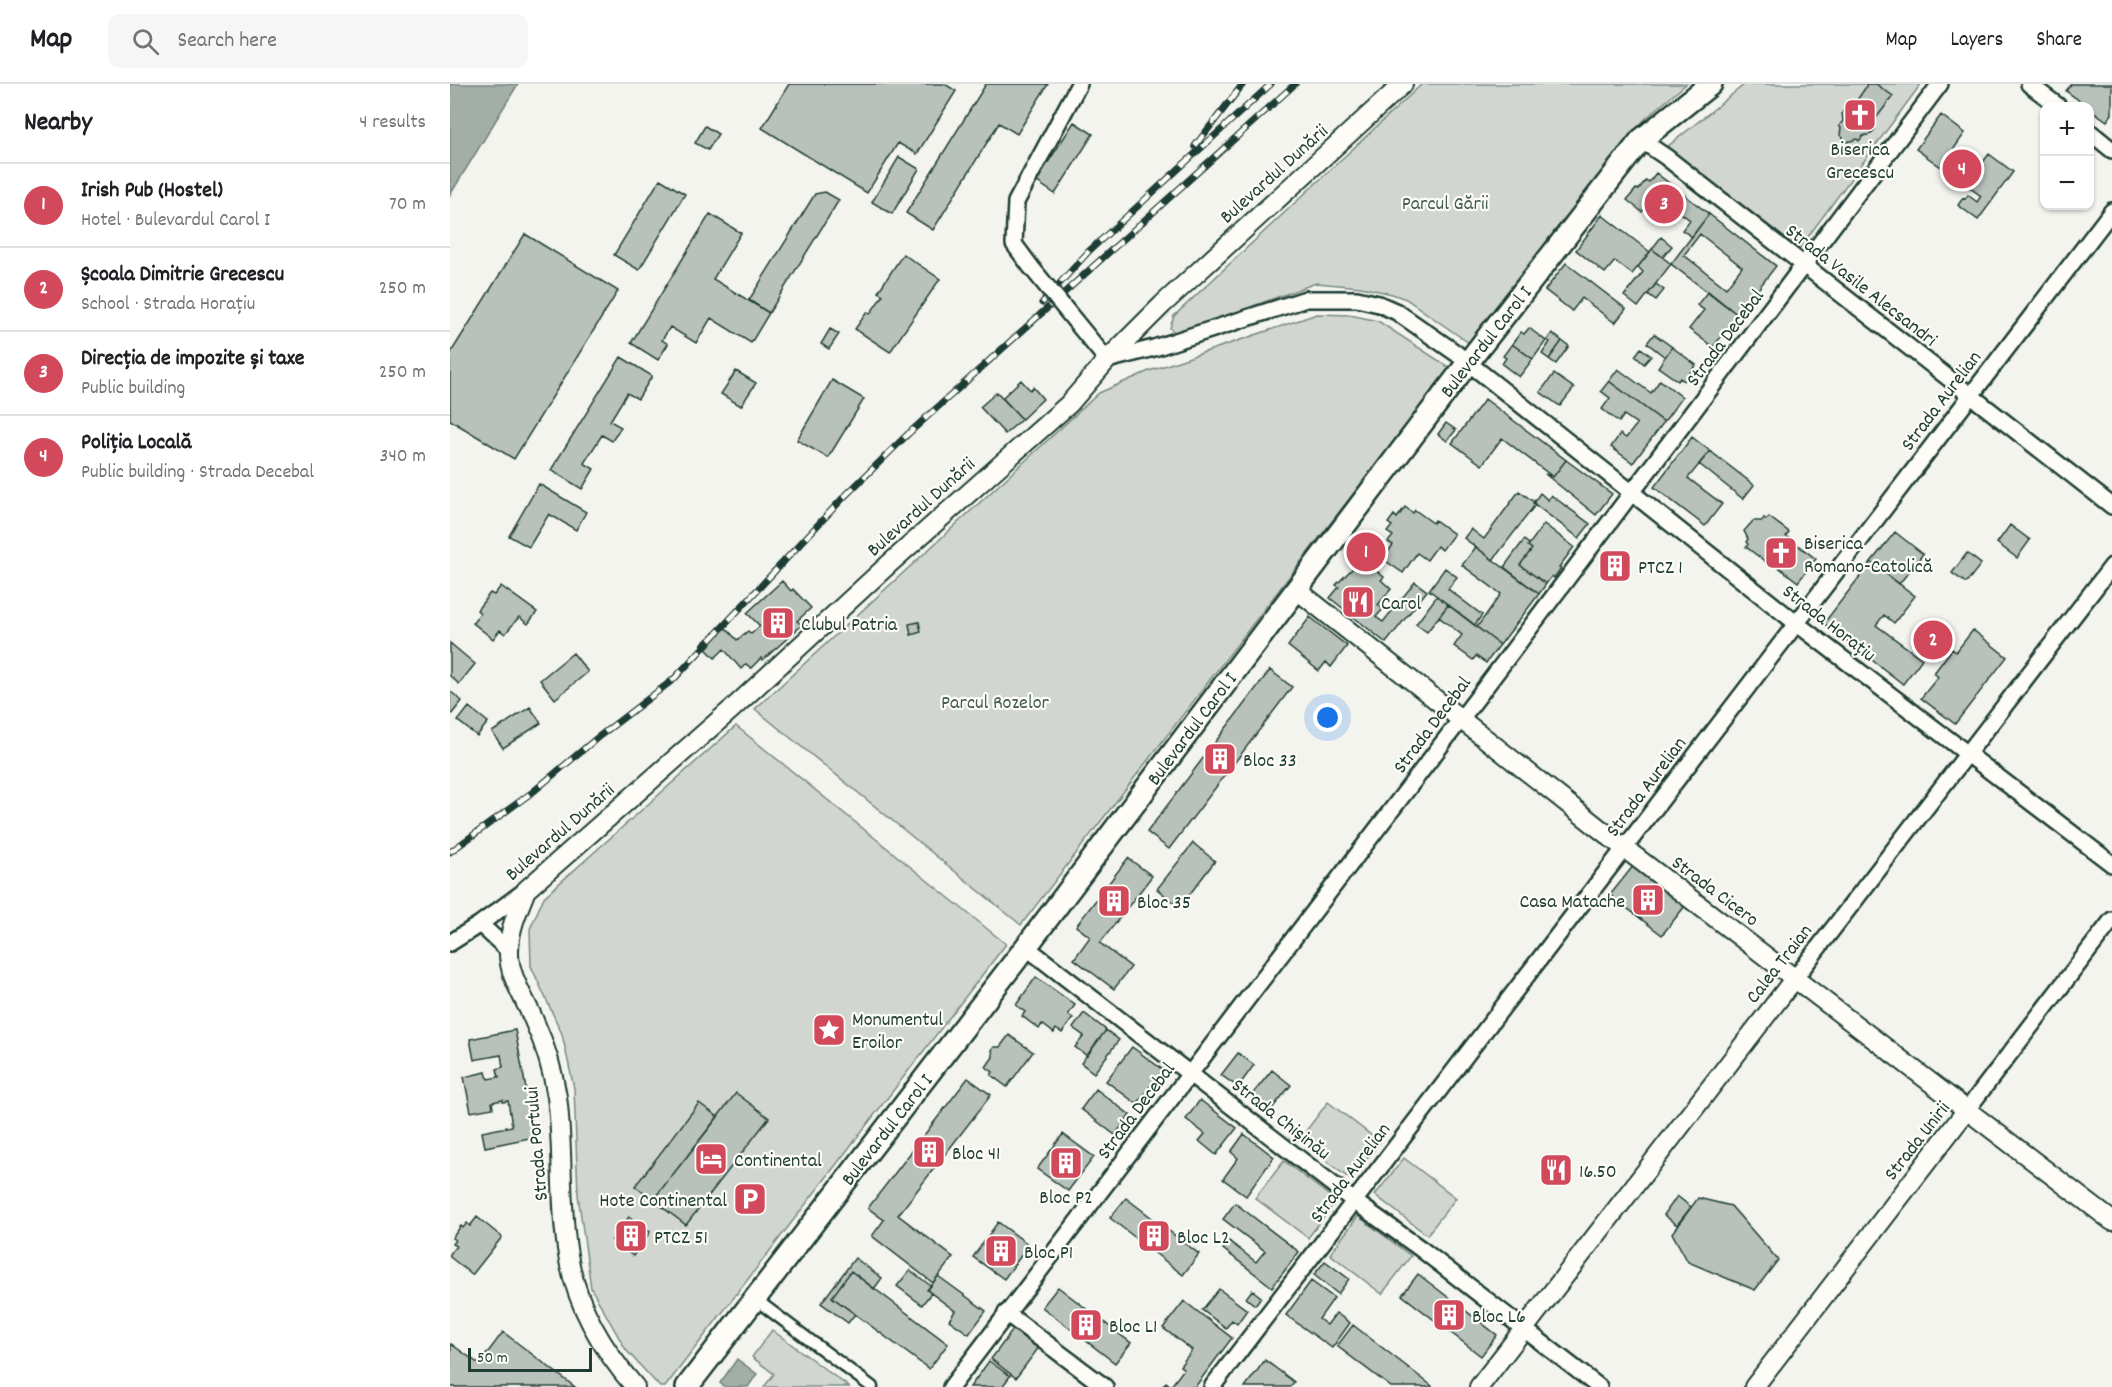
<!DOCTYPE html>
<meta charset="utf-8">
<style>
:root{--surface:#fff;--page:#f6f6f6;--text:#202124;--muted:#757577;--line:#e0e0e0;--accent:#d1495b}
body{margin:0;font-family:Dekko,sans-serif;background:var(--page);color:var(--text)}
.controls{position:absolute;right:18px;top:18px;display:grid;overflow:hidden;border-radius:12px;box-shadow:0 2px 4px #0004}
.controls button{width:54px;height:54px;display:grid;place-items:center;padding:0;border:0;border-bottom:2px solid var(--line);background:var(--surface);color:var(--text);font:30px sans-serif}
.scale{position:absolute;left:18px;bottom:15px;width:124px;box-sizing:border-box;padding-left:6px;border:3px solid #1f3d34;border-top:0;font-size:16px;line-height:21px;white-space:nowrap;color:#1f3d34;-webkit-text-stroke:4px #fdfcf7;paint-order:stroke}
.you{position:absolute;left:878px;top:634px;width:21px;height:21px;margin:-15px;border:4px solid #fff;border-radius:50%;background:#1a73e8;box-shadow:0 0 0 9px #1a73e833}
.badge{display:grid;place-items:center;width:39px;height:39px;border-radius:50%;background:var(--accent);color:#fff;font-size:20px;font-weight:700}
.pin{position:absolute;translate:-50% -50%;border:3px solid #fff;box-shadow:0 2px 6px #0006}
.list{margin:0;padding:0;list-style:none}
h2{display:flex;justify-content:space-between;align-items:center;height:78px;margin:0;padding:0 24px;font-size:26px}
h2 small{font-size:20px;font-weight:400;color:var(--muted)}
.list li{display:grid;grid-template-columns:39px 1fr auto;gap:18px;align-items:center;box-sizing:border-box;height:84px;padding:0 24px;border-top:2px solid var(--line)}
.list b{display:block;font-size:22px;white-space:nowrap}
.list p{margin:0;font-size:20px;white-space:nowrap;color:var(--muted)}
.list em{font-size:20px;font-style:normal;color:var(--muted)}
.icon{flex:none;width:33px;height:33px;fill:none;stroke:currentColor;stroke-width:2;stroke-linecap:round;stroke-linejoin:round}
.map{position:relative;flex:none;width:1662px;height:1303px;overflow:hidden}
header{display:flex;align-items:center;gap:36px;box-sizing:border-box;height:84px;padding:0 30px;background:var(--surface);border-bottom:2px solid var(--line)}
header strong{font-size:28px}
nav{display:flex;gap:33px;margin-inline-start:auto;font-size:21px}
.search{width:420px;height:54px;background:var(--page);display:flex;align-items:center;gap:15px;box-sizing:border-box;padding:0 21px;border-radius:12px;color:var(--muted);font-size:22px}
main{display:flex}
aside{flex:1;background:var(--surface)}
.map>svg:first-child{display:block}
.green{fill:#d1d6d1;stroke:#788a82;stroke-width:1.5}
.water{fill:#a3aea7;stroke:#6e8179;stroke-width:1.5}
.building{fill:#b9c1bb;stroke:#1f3d34;stroke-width:1.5;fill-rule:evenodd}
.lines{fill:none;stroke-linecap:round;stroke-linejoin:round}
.pedestrian-casing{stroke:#1f3d34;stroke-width:15}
.minor-casing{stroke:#1f3d34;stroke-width:20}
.tertiary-casing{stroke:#1f3d34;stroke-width:22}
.secondary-casing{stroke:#1f3d34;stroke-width:26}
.pedestrian{stroke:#fdfcf7;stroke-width:10}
.minor{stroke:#fdfcf7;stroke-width:15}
.tertiary{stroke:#fdfcf7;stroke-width:18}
.secondary{stroke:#fdfcf7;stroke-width:21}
.rail-casing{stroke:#1f3d34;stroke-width:7}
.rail{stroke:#fdfcf7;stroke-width:4.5;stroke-dasharray:14;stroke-linecap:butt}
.minor-bridge-casing{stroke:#1f3d34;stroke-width:20;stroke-linecap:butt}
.minor-bridge{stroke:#fdfcf7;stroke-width:15}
.labels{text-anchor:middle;stroke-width:4.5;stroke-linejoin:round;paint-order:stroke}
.poi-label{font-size:20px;fill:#1f3d34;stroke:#fdfcf7;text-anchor:start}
.street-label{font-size:20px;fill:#1f3d34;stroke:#fdfcf7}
.park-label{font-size:20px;fill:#435c53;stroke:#fdfcf7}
</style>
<header>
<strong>Map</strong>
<div class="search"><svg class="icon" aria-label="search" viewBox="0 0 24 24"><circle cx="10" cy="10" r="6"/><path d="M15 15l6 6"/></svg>Search here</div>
<nav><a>Map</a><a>Layers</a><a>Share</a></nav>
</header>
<main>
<aside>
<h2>Nearby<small>4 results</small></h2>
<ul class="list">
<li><span class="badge">1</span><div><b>Irish Pub (Hostel)</b><p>Hotel · Bulevardul Carol I</p></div><em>70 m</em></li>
<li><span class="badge">2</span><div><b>Școala Dimitrie Grecescu</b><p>School · Strada Horațiu</p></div><em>250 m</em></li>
<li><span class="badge">3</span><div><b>Direcția de impozite și taxe</b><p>Public building</p></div><em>250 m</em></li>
<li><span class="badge">4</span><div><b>Poliția Locală</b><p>Public building · Strada Decebal</p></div><em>340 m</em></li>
</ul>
</aside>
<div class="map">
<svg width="1662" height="1303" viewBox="0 0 1662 1303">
<rect width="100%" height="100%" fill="#f4f4ef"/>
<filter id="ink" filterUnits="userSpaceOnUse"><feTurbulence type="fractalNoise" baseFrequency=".0167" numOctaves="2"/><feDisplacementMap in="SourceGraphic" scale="12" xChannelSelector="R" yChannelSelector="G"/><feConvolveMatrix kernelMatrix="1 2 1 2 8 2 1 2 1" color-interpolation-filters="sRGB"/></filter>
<g filter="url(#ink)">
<path class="green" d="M972,0H1236L1195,35L1160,76L1019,259L956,215L942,210L911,203L866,199L726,250L720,244L724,232Z
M1295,0H1471L1349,165L1217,63Z
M867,230L900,231L928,237L1000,284L571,841L305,625L649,309L699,287Z
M286,642L556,860L215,1303H210L176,1266L141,1204L128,1111L124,1004L112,950L81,882L80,845L94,813Z
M878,1018L930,1058L901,1096L849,1056Z
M954,1074L1006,1114L977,1151L925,1111Z
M834,1077L886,1117L858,1154L805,1114Z
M908,1132L961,1172L932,1210L880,1170Z
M322,1246L399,1303H314L324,1290L302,1273Z"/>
<path class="water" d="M0,0H68L0,111Z
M287,1275L307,1290L298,1303H275L270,1299Z"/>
<path class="building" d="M339,0H495L506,7L467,70L448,59L417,109L312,44Z
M536,0H598L567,50L549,39L483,146L456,129Z
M1416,0H1426L1443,12L1424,37L1425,45L1421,50L1413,52L1409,57L1407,55L1397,58L1390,51L1391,44L1389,42L1393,37L1392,29L1397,23L1403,22L1416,3Z
M1621,0H1662V30L1657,37L1640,25V22H1637L1616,7Z
M1491,31L1515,49L1491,83L1466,65Z
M624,38L643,50L605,110L586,97Z
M255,42L268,50L258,66L245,59Z
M1539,70L1563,88L1528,136L1508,121L1513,114L1515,115L1518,111L1527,118L1531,112L1516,101Z
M449,73L469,85L442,130L422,118Z
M1206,89L1259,130L1242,153L1232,146L1240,136L1228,127L1225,131L1217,125L1210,135L1195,124L1192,128L1177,116L1186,105L1188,106L1196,96L1199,98Z
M210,95L235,110L189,186L164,171Z
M375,108L389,116L319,229L299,216L365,110Z
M260,130L291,149L263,195L319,229L301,259L261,234L246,259L220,243L212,256L218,260L208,276L181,259Z
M1259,130L1326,182L1288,231L1221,180ZM1250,150L1292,183L1276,204L1234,171Z
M1152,131L1200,168L1182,190L1165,177L1155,189L1126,166Z
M75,150L168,207L64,375L0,336V270Z
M1211,153L1222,162L1213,173L1202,165Z
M1202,165L1221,180L1188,223L1174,212L1193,188L1188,183Z
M453,170L490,195L440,268L405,245L417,228L420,230L433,211L428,208Z
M1116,179L1176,225L1165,239L1132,214L1122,227L1095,206Z
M1206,200L1214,206L1206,216L1198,210Z
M1258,207L1288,231L1263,263L1239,245L1254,226L1247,221Z
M1079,244L1096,257L1083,275L1062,260L1071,248L1074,250Z
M380,245L389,250L379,265L371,260Z
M1102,249L1112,257L1099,275L1092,270L1100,258L1097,256Z
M1204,250L1222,263L1215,273L1197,259Z
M1112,257L1119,262L1106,280L1099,275Z
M1062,260L1083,275L1069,293L1052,280L1056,274L1053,272Z
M1222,263L1246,281L1234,297L1230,294L1228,297L1208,283Z
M1191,264L1201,272L1194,280L1185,272Z
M171,273L202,292L188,315L177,309L160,337L171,343L162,357L152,351L134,379L144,385L132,405L101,386Z
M1168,285L1201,309L1210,296L1232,313L1214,338L1159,297Z
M286,287L306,299L291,322L271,310Z
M1104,290L1124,304L1110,322L1090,308Z
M382,296L414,315L378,374L347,356Z
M571,296L580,306L583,303L593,315L572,335L552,314Z
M1159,297L1214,338L1183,379L1161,363L1170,350L1176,354L1187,340L1174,331L1169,338L1152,325L1160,314L1151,307Z
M547,308L572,335L555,350L530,323Z
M1035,315L1116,376L1103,393L1052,354L1032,381L1002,359Z
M996,339L1006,346L997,357L988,350Z
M1242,353L1260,367L1238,394L1272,420L1255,442L1204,403Z
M1260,367L1304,401L1293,415L1249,380Z
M1116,376L1162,410L1146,431L1095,390L1103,393Z
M89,400L136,428L126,446L99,430L79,463L59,452Z
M1069,407L1084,418L1085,421L1043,476L1014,454L1021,445L1034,455Z
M1090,409L1098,416L1101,411L1140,440L1129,454L1083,419Z
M955,423L963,429L965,426L983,439L985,436L1004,450L992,466L987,462L977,476L967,469L953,489L933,475L943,461L938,458L943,452L937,448L942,442L938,439L944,431L947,434Z
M1319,433L1339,448L1336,452L1366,475L1348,498L1318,475L1316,478L1296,463L1298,460L1296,458L1298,455L1294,447L1303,437H1312L1314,434L1316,436Z
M1094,440L1124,463L1109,483L1111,484L1104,494L1102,492L1096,500L1070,481L1082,465L1078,462Z
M1560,441L1580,456L1567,474L1547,459Z
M1445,448L1473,470L1449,500L1421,478Z
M1074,456L1079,460L1078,462L1082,465L1070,481L1096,500L1089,510L1054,483Z
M1026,463L1089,510L1050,561L1027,543L1051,510L1012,481Z
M1517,469L1531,480L1516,499L1502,489Z
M1163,471L1176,481L1166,494L1153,483Z
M1421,478L1465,512L1444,539L1434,531L1426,541L1472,575L1453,600L1374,539Z
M908,479L917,487L921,482L934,493L931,496L941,505L928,521L933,525L926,533L933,538L965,498L977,507L936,559L880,514L889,503L886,501Z
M995,484L1007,493L998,505L1032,531L1025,541L979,506Z
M332,497L341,507L343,505L361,524L347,537L352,541L313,576L311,574L301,584L296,580L291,585L274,565L265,574L251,560L261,551L264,554L275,543L287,556L298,547L301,550L310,542L297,529Z
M51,502L87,528L78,540L69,533L55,550L50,546L43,555L23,539L30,529L27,526L40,509L44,511Z
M987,512L998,521L977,548L966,540Z
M998,521L1050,561L1036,579L1026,572L1023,576L1004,562L1012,551L989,533Z
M860,533L897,562L881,583L876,578L869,587L838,562Z
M469,538L471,548L461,551L459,540Z
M1523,546L1557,573L1505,640L1471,614L1488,593L1484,589L1502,565L1506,568Z
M0,559L25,580L9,600L0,592Z
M123,569L138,588L105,615L90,596Z
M820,586L842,603L719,765L697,748Z
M0,607L12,617L0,632Z
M19,623L38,638L27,652L8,637Z
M80,623L91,639L53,664L42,648Z
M743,759L765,777L730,823L707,805Z
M678,774L702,792L650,859L681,883L664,905L624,875L640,853L626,842Z
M1184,781L1235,822L1212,851L1160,811Z
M586,893L625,921L618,931L623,934L612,949L606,945L604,949L592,940L589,945L572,932L575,928L566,921Z
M634,929L656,946L637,972L625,963L634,952L623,944Z
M65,946L85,1053L35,1063L32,1048L62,1042L58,1017L53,1018V1016L42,1018L43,1024L21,1028L14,993L36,988L38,995L49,993L47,985L53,983L51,971L24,976L20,955Z
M656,946L669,956L644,989L631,979Z
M559,951L583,968L557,1003L541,991L543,988L536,983L543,973L542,966L544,963H550Z
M682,963L713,986L687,1020L656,997Z
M788,969L804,981L788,1003L771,991Z
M822,986L841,1001L820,1027L801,1012Z
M518,994L541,1011L448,1131L503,1173L483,1199L422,1152L434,1136L418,1124Z
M646,1005L680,1031L665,1051L631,1025Z
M286,1009L319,1034L236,1141L203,1116Z
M750,1016L787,1044L766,1071L749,1057L755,1050L736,1035Z
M249,1019L268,1033L203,1116L185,1102Z
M613,1050L644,1073L618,1107L587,1085Z
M794,1050L824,1073L796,1112L773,1095L788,1074L781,1068Z
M1227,1112L1241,1123L1227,1141L1214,1131Z
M676,1114L749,1170L733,1191L660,1134Z
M1248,1114L1281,1122L1328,1176L1305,1206L1238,1178L1222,1149Z
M785,1119L849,1168L822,1203L773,1165L779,1157L806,1178L815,1167L773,1135Z
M27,1133L52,1153L22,1191L0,1173V1170L6,1162L2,1160L5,1156L2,1154L11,1142L13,1144L17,1139L20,1142Z
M179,1133L200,1148L183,1172L162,1156Z
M548,1138L579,1161L554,1195L523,1173Z
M405,1174L432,1194L424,1205L401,1187L382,1213L405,1230L398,1239L371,1219Z
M875,1177L899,1195L888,1210L864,1191Z
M460,1186L481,1202L477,1206L481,1209L472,1221L447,1202Z
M401,1187L498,1260L479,1285L382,1213Z
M968,1190L1047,1251L1031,1272L952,1211Z
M488,1192L536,1227L519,1250L499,1236L505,1227L477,1206Z
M861,1197L884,1214L869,1235L877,1241L886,1229L900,1239L882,1264L836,1231Z
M608,1203L681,1259L665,1279L592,1223Z
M769,1205L797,1226L787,1240L782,1236L776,1244L752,1226Z
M802,1206L811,1213L805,1221L796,1214Z
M734,1217L782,1254L745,1303H712L716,1298L721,1302L734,1285L730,1282L742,1266L713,1244Z
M903,1241L982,1302L981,1303H941L887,1262Z
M565,1243L590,1262L566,1294L541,1275Z
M53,1248L125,1303H0L1,1260L29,1280Z
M815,1276L844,1298L840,1303H795Z
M539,1277L560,1292L552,1303H520Z"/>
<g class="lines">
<g class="pedestrian-casing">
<path id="pedestrian" d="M305,1215L422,1303"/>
</g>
<g class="minor-casing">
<path id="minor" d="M1579,0L1608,22
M1640,48L1662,66
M1191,56L1216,73L1662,422
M581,183L564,160L566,118L629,0
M625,237L657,276L704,264L856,215H907L929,220L947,228L1006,269L1346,539L1662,780
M30,840L59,867
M0,859L30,840L76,806
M576,863L904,1117L971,1165L1149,1303
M1345,894L1662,482
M1516,1027L1662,836
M556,1229L655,1303
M501,1303L1027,614L1490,0
M762,1303L1662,127"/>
</g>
<g class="tertiary-casing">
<path id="tertiary" d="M847,506L1174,764L1662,1137
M185,1303C153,1266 126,1220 118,1171C109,1119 114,1065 107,1013C103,988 95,961 85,939C76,916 58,892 59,867C59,845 68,826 76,806L283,624L439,480L619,320L657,276L713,220L953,0
M1029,1303L1345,894
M1304,1303L1516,1027"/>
</g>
<g class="secondary-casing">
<path id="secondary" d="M237,1303L576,863L1026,268L1191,56L1261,0"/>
</g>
<use href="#pedestrian" class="pedestrian"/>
<use href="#minor" class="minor"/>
<use href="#tertiary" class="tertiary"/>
<use href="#secondary" class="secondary"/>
<g class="rail-casing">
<path id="rail" d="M745,62L793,0
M592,219L639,167L821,0
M0,768L84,707L147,654L224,595L393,414L458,350L845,0"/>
</g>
<use href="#rail" class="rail"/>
<g class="minor-bridge-casing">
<path id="minor-bridge" d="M581,183L625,237"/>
</g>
<use href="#minor-bridge" class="minor-bridge"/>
</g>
</g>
<defs>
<g id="church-square" transform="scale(1.725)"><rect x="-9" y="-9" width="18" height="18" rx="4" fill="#d1495b" stroke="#fdfcf7"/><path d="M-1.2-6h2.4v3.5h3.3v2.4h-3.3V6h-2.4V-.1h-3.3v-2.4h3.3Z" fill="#fff"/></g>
<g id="building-square" transform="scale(1.725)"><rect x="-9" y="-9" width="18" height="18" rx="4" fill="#d1495b" stroke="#fdfcf7"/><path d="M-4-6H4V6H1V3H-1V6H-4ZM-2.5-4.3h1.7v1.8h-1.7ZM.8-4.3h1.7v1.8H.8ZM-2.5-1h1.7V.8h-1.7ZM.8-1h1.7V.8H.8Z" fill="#fff"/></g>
<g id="restaurant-square" transform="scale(1.725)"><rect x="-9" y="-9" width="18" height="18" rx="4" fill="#d1495b" stroke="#fdfcf7"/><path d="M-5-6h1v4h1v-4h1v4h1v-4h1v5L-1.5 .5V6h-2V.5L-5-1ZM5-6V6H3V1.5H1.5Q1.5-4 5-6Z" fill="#fff"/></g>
<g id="sight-square" transform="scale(1.725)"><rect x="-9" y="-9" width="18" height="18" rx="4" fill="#d1495b" stroke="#fdfcf7"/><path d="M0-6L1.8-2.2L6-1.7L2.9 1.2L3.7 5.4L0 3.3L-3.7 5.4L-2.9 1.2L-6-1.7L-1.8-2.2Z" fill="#fff"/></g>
<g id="hotel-square" transform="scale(1.725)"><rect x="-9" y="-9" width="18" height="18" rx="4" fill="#d1495b" stroke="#fdfcf7"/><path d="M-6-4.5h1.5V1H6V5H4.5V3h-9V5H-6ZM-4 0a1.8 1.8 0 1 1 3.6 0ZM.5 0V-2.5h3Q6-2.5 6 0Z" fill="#fff"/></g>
<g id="parking-square" transform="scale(1.725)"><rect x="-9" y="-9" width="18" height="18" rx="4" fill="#d1495b" stroke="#fdfcf7"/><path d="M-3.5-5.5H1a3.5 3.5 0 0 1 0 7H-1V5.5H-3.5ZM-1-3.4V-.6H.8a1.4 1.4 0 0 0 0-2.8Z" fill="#fff"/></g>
</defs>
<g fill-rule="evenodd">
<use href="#church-square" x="1410" y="31"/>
<use href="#church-square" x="1331" y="469"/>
<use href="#building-square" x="1165" y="482"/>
<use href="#restaurant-square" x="908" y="518"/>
<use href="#building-square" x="328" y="539"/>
<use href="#building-square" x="770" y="675"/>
<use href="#building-square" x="1198" y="816"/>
<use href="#building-square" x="664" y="817"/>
<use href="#sight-square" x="379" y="946"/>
<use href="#building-square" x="479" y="1068"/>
<use href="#hotel-square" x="261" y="1075"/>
<use href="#building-square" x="616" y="1079"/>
<use href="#restaurant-square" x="1106" y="1086"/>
<use href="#parking-square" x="300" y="1115"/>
<use href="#building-square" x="181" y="1152"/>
<use href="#building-square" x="704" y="1152"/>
<use href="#building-square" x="551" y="1167"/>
<use href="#building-square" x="999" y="1231"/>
<use href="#building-square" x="636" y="1241"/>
</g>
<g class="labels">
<g class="poi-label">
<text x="1410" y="71" text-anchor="middle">Biserica<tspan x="1410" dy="23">Grecescu</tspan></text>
<text x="1354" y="465">Biserica<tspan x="1354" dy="23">Romano-Catolică</tspan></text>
<text x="1188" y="489">PTCZ 1</text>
<text x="931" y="525">Carol</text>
<text x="351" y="546">Clubul Patria</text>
<text x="793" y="682">Bloc 33</text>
<text x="1175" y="823" text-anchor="end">Casa Matache</text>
<text x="687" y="824">Bloc 35</text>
<text x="402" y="941">Monumentul<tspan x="402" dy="23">Eroilor</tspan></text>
<text x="502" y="1075">Bloc 41</text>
<text x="284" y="1082">Continental</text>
<text x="1129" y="1093">16.50</text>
<text x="616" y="1119" text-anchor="middle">Bloc P2</text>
<text x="277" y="1122" text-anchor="end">Hote Continental</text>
<text x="204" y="1159">PTCZ 51</text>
<text x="727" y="1159">Bloc L2</text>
<text x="574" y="1174">Bloc P1</text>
<text x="1022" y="1238">Bloc L6</text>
<text x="659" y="1248">Bloc L1</text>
</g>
<g class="street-label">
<text transform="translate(823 89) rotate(-42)" y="7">Bulevardul Dunării</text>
<text transform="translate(1412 200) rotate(38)" y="7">Strada Vasile Alecsandri</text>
<text transform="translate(1274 253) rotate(-53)" y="7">Strada Decebal</text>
<text transform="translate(1035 257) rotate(-52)" y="7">Bulevardul Carol I</text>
<text transform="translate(1490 316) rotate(-53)" y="7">Strada Aurelian</text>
<text transform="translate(470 422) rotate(-42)" y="7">Bulevardul Dunării</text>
<text transform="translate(1380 538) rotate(38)" y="7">Strada Horațiu</text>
<text transform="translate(981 640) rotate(-53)" y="7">Strada Decebal</text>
<text transform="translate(741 644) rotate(-53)" y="7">Bulevardul Carol I</text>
<text transform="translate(1195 702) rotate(-53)" y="7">Strada Aurelian</text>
<text transform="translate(109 747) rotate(-41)" y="7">Bulevardul Dunării</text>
<text transform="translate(1266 806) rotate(37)" y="7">Strada Cicero</text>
<text transform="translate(1328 879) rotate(-52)" y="7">Calea Traian</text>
<text transform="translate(685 1026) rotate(-53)" y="7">Strada Decebal</text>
<text transform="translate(832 1034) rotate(38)" y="7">Strada Chișinău</text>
<text transform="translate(436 1045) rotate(-52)" y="7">Bulevardul Carol I</text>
<text transform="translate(1466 1056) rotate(-52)" y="7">Strada Unirii</text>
<text transform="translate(85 1060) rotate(-95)" y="7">Strada Portului</text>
<text transform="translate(899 1088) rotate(-53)" y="7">Strada Aurelian</text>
</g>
<g class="park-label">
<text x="995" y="125">Parcul Gării</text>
<text x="545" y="624">Parcul Rozelor</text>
</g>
</g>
</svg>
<div class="controls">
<button>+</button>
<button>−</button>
</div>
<div class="scale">50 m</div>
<div class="you"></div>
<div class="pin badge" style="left:916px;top:468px">1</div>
<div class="pin badge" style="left:1483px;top:556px">2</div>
<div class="pin badge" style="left:1214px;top:120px">3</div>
<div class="pin badge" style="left:1512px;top:85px">4</div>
</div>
</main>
